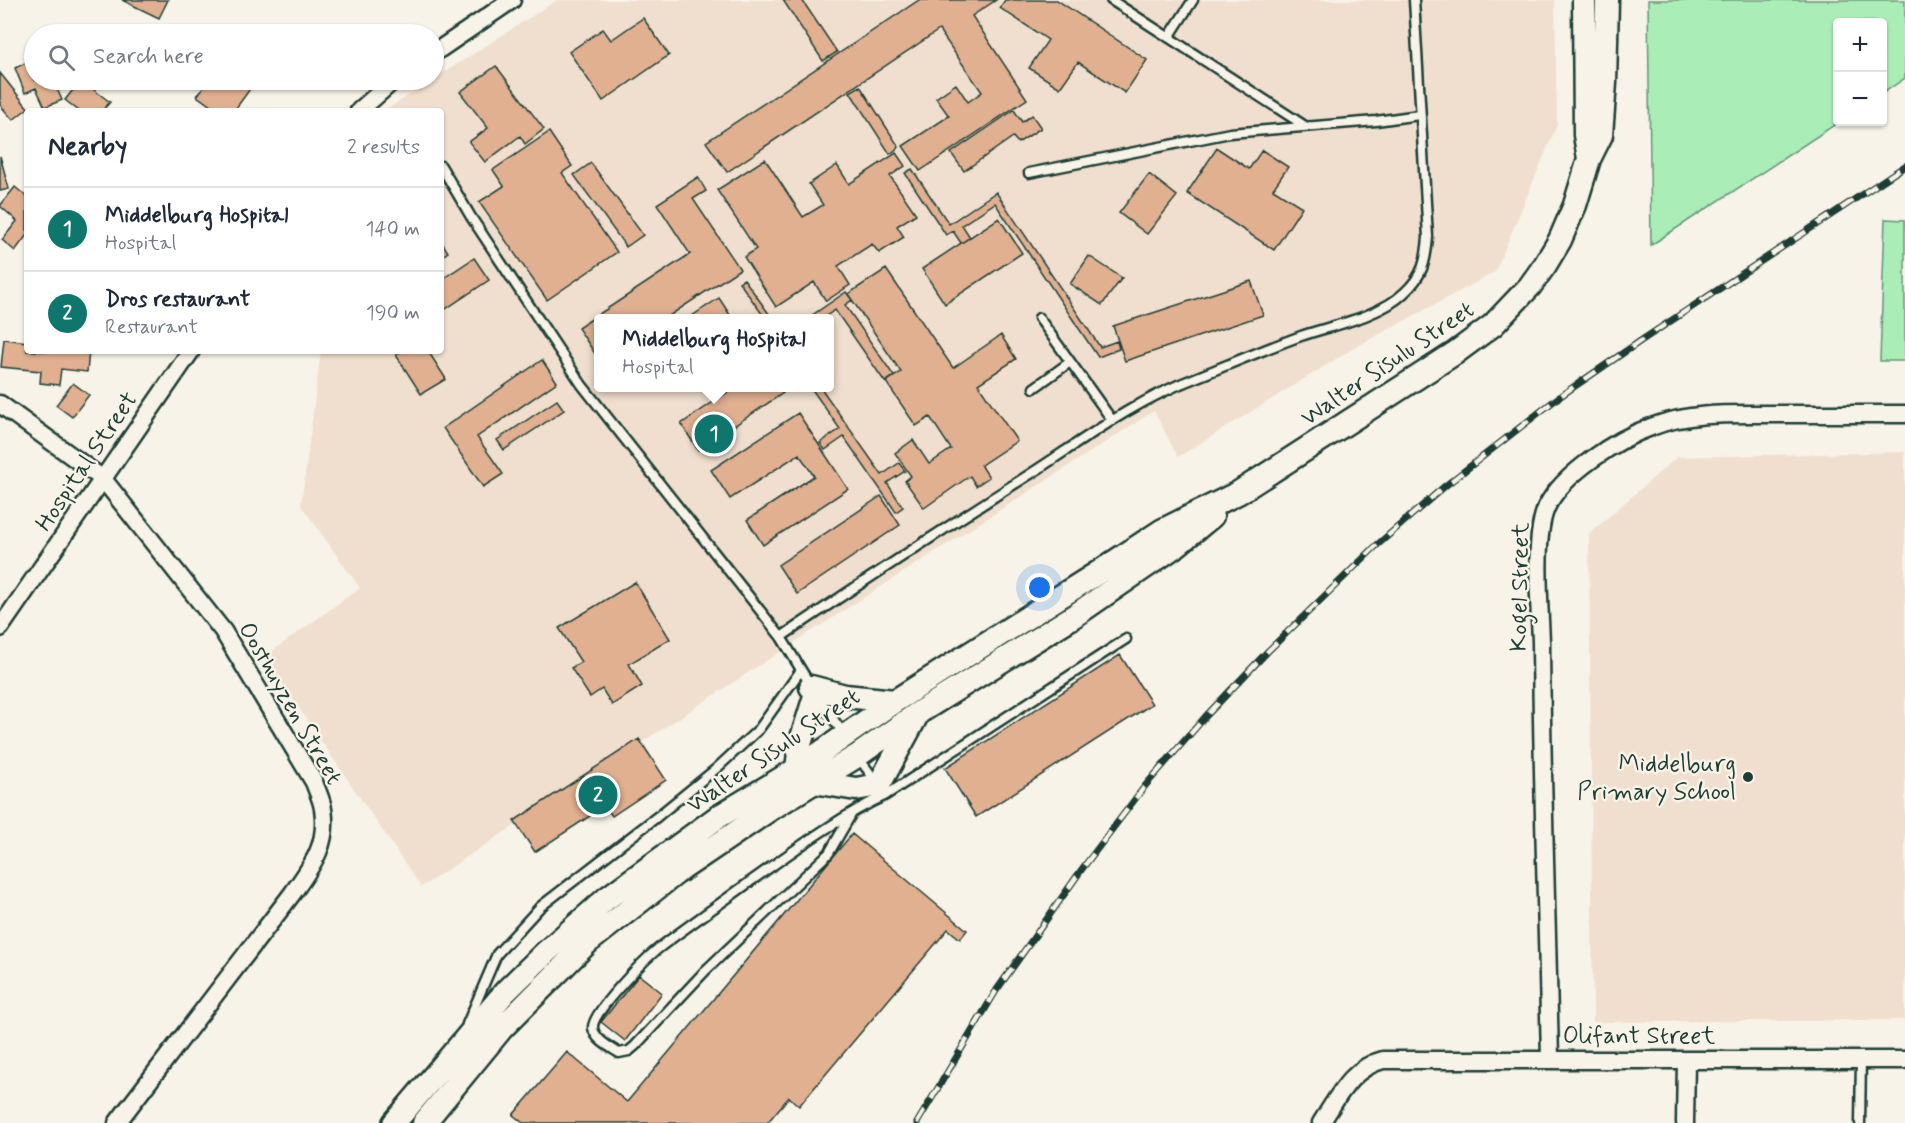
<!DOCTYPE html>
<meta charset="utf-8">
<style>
:root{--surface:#fff;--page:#f6f6f7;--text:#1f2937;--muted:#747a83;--line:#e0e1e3;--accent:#0f766e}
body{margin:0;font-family:Mynerve,sans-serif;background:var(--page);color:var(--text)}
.controls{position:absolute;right:18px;top:18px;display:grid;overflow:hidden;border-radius:6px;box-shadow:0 2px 4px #0004}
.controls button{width:54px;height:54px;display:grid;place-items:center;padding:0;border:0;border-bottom:2px solid var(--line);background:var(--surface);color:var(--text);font:30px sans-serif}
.you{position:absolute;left:1040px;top:588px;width:21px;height:21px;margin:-15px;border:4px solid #fff;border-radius:50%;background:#1a73e8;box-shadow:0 0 0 9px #1a73e833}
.badge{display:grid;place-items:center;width:39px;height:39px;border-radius:50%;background:var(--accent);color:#fff;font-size:20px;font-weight:700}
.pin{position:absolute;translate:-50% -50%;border:3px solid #fff;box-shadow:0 2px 6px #0006}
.popup{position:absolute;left:594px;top:314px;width:240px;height:78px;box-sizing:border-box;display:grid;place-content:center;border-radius:6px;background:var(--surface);filter:drop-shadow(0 2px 4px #0005);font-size:20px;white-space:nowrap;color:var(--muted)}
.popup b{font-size:22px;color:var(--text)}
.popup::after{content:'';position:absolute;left:50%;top:100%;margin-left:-12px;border:12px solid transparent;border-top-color:var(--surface)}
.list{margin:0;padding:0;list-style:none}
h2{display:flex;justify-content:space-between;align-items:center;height:78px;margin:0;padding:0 24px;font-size:26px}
h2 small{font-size:20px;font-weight:400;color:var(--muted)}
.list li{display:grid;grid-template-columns:39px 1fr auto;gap:18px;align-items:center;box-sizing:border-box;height:84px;padding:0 24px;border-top:2px solid var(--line)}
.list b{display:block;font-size:22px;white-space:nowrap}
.list p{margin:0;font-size:20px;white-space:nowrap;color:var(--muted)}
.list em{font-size:20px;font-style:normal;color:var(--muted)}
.icon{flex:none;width:33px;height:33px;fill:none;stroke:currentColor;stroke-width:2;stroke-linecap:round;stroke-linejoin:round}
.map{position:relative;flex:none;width:1905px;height:1123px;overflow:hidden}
.search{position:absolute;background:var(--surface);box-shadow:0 2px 4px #0004;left:24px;top:24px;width:420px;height:66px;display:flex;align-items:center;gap:15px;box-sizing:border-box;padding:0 21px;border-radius:33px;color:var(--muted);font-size:22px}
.panel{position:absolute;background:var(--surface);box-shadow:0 2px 4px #0004;left:24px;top:108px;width:420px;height:246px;border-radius:6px}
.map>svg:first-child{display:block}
.built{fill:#f0dfce;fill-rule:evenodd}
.green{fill:#aaedb7;stroke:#649576;stroke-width:1.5}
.building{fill:#e0b091;stroke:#1f3d34;stroke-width:1.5}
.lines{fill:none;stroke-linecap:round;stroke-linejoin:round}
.service-casing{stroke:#1f3d34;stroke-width:13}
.minor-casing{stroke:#1f3d34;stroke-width:21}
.secondary-casing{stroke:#1f3d34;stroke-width:27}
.service{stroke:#f7f3e8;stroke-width:8}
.minor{stroke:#f7f3e8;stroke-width:16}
.secondary{stroke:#f7f3e8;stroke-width:22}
.rail-casing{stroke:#1f3d34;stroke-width:7}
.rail{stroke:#f7f3e8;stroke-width:4.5;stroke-dasharray:14;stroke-linecap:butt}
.poi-dot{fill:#1f3d34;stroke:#f7f3e8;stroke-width:2}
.labels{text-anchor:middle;stroke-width:5;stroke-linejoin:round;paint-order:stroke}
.street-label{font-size:24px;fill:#1f3d34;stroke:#f7f3e8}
.poi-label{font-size:24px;fill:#1f3d34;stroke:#f7f3e8;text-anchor:end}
</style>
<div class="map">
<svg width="1905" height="1123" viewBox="0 0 1905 1123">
<rect width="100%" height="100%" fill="#f7f3e8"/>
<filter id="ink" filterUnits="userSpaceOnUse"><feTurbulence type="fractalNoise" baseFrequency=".0167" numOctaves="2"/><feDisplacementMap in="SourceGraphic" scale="12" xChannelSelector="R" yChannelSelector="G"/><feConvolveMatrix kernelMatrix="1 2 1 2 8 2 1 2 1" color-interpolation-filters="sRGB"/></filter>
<g filter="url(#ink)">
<path class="built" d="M557,0H1555L1557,125L1495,272L1354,348L1178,457L1154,411L795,642L421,887L264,657L360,588L301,505L321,351H441V111H384ZM598,318H830V388H598Z
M1905,452V1020L1593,1022L1589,534L1677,457Z"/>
<path class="green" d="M1648,0H1905V78L1883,93L1882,22H1838V122H1839L1651,245Z
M1885,219L1905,220V361H1880Z"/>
<path class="building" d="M122,0H168L159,18Z
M783,0H802L837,52L823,61Z
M919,0H996L972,16L1027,99L920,171L903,146L949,116L936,98L956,84L968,102L982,92L939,30L727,172L706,142Z
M1005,0H1057L1147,60L1125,93L1078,62L1060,88L1029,68L1048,40L1000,8Z
M643,18L669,55L603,101L569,52L603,29L611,40Z
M34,59V80H53L62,100L45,107L36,88L25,93L15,68Z
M496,66L544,129L525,144L520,136L485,162L469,142L488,128L460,92Z
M0,73L28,108L13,120L0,105Z
M81,80L110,102L102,111H79L65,100Z
M209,80H252L255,82L234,111H218L197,96Z
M860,86L899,147L890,154L850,92Z
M1014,110L1022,122L1032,115L1041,128L1018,143L1013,137L964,171L951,153Z
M549,132L572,166L562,173L617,252L547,300L479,202L504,186L493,170Z
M1217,148L1249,169L1262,150L1288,167L1273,189L1302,207L1274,250L1187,193Z
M896,153L905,166L890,176L916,214L897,226L904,237L879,253L872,244L838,266L850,285L826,301L814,282L776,307L744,257L756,249L717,190L765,159L803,217L823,205L809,184L837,165L849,184Z
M0,156L9,189L0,191Z
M591,163L643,235L626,247L574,175Z
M912,169L949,224L996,192L1100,347L1117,341L1119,349L1098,357L995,203L962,225L970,237L961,243L953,231L946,235L905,173Z
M1149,174L1177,196L1147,234L1119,213Z
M698,177L706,191L693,199L740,269L666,318H598V358L578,328L690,254L657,204Z
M15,187L27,197V235L15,251L2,240L17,221L0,206Z
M999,218L1022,253L945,304L922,269Z
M441,241L448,252L441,257Z
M1089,256L1122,278L1102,305L1070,284Z
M474,258L489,280L441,312V280Z
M886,269L953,368L1001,335L1016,359L978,384L1017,441L981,465L989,477L976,486L970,476L924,508L905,481L911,476L895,453L913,440L929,464L951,449L930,417L916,426L886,382L901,372L848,294Z
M744,279L772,318H765L739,282Z
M1251,281L1263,315L1125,361L1113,326Z
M846,292L852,300L845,305L894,376L885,382L835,310L823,318H808Z
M719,298L732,318H689Z
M4,339L27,342V351H89L87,372L61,369L59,385L40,383L41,371L1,367Z
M402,351H428L446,379L421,394L396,355Z
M542,360L557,382L477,437L503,474L483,487L443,428Z
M73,383L89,395L72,417L56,405Z
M734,388H779L783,393L698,450L681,424Z
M811,388H821L882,475L899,463L905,471L887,483L903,507L896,512L844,437L825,450L820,443L840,429Z
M557,400L564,410L504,450L497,440Z
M798,413L848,489L763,545L747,520L814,476L799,454L730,499L711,470Z
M881,496L900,525L797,594L778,565Z
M635,582L670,639L629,664L642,686L612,705L602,689L590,697L571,668L581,662L559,628Z
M1120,655L1152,704L976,817L945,768Z
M639,739L666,780L612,816L605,806L535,852L514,821Z
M852,834L967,930L960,939L948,929L799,1106L789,1097L767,1123H523L513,1115L567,1052L627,1102Z
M639,975L662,993L625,1041L601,1022Z"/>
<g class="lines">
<g class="service-casing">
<path id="service" d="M1111,0L1305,126
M1169,37L1193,0
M441,166L471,217L582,385L781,637L811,686
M1029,173L1230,133L1376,121L1419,115
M1039,318L1112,420
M1034,388L1070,362
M781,637C865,580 950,525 1035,471C1087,437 1137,400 1195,378C1230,364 1265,349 1301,336C1333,325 1379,317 1404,293C1423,276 1426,261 1428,237L1414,0
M818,697L845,736
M886,795L1126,639
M852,813L829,853L706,970L635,1046L629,1051L619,1053C610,1047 595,1040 593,1028C591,1013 645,959 659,948C689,925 720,904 751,881C792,852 840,816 886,795L858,757
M467,1024L497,954L540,907L658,816L717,768L759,729L801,670
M1860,1123L1861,1059"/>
</g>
<g class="minor-casing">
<path id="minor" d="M434,53L512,0
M359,111L394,80
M0,404L103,479L223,631L314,782C317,791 322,800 323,809C329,845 311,867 292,894L117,1123
M0,628L191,351
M1550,1059C1547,920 1542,781 1541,642C1540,609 1533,534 1547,506C1563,474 1617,439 1651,427C1689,412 1732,414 1772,414C1817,414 1861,414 1905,414
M1321,1123C1338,1097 1351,1068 1383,1060H1905
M1685,1123L1686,1060"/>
</g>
<g class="secondary-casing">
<path id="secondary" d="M1584,0L1585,135L1589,159
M811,687L845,696L895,701
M797,769L800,744L816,693
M814,782L856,789L879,785L917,715
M394,1123L506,991L546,952L606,899L718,817L797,769L895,701L1096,574L1163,530L1238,493L1455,353L1493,325L1530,286L1545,265L1560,240L1575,205L1589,159L1601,135L1605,83L1607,0
M424,1123L502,1028L588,942L676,873L772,808L857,756L918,713L1074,616L1177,545L1212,516"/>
</g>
<use href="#service" class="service"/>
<use href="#minor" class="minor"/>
<use href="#secondary" class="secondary"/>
<g class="rail-casing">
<path id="rail" d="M917,1123L996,991L1082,869L1145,786L1206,716L1268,651L1376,546L1445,486L1559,397L1642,340L1905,166"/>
</g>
<use href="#rail" class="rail"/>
</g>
</g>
<circle class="poi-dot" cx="1748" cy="777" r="6"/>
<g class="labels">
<g class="street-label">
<text transform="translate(1387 363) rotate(-34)" y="8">Walter Sisulu Street</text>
<text transform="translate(86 461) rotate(-56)" y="8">Hospital Street</text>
<text transform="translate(1519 587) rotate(-89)" y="8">Kogel Street</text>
<text transform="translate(291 703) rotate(60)" y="8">Oosthuyzen Street</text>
<text transform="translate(773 750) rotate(-34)" y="8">Walter Sisulu Street</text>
<text x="1639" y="1043">Olifant Street</text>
</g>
<g class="poi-label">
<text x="1736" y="771">Middelburg<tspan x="1736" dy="28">Primary School</tspan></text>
</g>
</g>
</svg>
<div class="controls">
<button>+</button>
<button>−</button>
</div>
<div class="you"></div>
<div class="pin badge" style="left:714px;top:434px">1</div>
<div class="popup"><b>Middelburg Hospital</b>Hospital</div>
<div class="pin badge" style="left:598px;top:795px">2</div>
<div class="search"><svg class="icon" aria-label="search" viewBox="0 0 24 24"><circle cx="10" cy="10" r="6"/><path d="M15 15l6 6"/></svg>Search here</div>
<section class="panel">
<h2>Nearby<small>2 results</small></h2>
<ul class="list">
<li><span class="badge">1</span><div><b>Middelburg Hospital</b><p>Hospital</p></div><em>140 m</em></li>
<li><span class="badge">2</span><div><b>Dros restaurant</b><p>Restaurant</p></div><em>190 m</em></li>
</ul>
</section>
</div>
